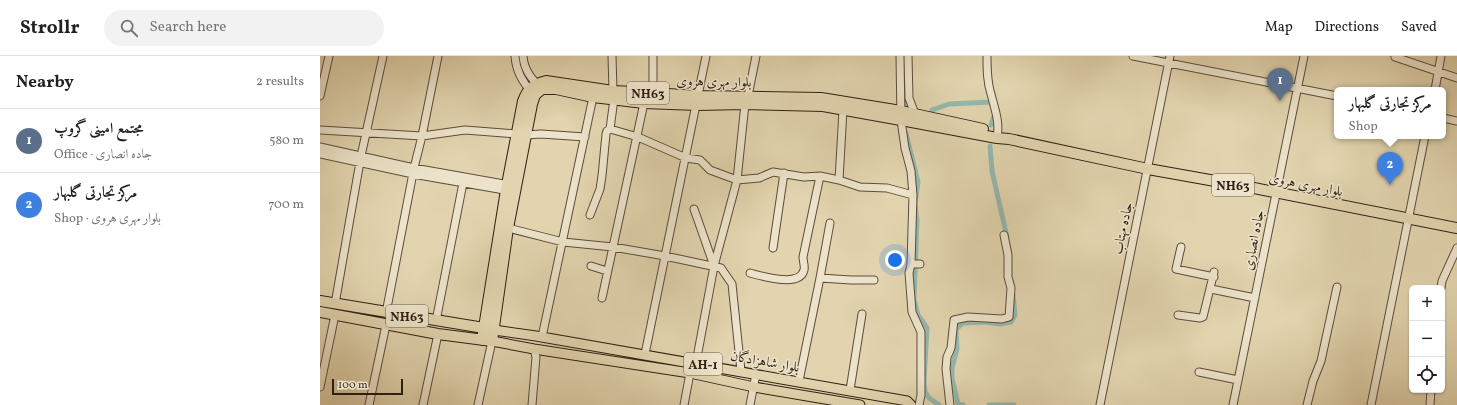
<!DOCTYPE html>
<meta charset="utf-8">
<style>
:root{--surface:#fff;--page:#f2f2f2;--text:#202124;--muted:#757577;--line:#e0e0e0;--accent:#111827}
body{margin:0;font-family:Vollkorn,Amiri,serif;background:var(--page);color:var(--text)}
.controls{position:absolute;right:12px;bottom:12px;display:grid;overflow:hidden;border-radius:6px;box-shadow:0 1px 3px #0004}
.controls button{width:36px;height:36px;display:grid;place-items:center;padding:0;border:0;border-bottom:1px solid var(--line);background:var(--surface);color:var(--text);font:20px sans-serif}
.scale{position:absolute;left:12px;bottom:10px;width:71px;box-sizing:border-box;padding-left:4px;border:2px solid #301f13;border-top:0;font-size:11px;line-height:14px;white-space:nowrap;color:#301f13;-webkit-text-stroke:3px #ece3ca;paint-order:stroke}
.you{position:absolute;left:575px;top:204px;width:14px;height:14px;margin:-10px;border:3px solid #fff;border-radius:50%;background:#1a73e8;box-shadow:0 0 0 6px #1a73e833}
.badge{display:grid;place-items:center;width:26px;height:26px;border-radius:50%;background:var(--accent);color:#fff;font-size:13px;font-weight:700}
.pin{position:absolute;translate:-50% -33px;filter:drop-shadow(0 1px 2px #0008)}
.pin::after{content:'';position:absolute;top:21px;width:14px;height:12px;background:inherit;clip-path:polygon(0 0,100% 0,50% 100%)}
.popup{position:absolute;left:1014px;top:31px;width:112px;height:52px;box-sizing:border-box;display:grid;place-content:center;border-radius:6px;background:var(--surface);filter:drop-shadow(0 1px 3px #0005);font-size:13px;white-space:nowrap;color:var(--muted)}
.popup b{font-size:15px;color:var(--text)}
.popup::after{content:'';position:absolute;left:50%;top:100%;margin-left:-8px;border:8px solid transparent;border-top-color:var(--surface)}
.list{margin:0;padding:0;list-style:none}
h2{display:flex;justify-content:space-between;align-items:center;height:52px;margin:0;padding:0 16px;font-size:17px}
h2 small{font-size:13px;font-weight:400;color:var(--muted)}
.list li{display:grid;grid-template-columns:26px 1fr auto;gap:12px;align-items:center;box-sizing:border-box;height:64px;padding:0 16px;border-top:1px solid var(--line)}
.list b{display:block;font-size:15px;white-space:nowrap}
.list p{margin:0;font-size:13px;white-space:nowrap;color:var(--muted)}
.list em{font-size:13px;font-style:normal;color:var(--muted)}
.icon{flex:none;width:22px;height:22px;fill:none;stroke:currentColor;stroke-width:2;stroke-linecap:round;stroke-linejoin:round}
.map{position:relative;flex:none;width:1137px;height:349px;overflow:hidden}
header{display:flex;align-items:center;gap:24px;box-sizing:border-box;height:56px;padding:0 20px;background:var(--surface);border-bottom:1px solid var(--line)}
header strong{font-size:19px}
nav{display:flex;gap:22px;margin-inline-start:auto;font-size:14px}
.search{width:280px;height:36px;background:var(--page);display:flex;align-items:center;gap:10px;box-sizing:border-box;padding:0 14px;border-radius:22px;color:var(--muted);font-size:15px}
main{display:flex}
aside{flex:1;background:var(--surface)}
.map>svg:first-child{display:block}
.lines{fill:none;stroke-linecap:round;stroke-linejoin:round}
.canal{stroke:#94b8ad;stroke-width:5}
.minor-casing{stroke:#5c4c3a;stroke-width:9}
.major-casing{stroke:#301f13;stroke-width:11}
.highway-casing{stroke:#301f13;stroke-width:12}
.minor{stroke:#ece3ca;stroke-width:7}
.major{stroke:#e1d4ae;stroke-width:9}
.highway{stroke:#e1d4ae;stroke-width:10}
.labels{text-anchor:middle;stroke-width:3;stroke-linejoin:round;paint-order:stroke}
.shield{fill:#ece3ca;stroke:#685a4a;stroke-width:1}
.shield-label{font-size:13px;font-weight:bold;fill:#301f13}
.street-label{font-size:14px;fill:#301f13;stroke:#ece3ca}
</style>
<header>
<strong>Strollr</strong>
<div class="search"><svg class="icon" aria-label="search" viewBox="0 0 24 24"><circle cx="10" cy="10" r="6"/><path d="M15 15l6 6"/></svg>Search here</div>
<nav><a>Map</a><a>Directions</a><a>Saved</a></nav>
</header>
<main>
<aside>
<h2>Nearby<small>2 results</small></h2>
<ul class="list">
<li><span class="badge" style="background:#5c6f8a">1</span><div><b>مجتمع امینی گروپ</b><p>Office · جاده انصاری</p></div><em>580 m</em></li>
<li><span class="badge" style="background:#3f7fe0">2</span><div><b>مرکز تجارتی گلبهار</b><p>Shop · بلوار مهری هروی</p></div><em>700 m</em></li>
</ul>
</aside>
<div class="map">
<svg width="1137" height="349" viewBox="0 0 1137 349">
<rect width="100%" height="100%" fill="#e1d4ae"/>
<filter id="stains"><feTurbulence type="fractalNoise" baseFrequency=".005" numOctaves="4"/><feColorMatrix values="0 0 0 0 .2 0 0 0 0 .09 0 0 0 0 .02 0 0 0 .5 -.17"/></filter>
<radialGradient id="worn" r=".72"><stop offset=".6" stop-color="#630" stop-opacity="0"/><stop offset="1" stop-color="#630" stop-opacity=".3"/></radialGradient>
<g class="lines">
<path class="canal" d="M583,39L585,26L584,0
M583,41L587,51
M612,54L629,48L672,46L673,49
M671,69L675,57
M586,77L598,126L595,147L597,164L594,243L598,259L607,272L604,326L605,336L609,342L619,349
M670,90L672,115L687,181
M643,349L638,348L632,322V312L637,293L636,273L643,267L665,266L680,268L691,266L695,259L693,239
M669,349H694"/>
<g class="minor-casing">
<path id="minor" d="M195,0C196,15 202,26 212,36
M203,0C204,13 210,21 219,30
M292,0L293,35
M580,0L581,64L585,92L591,115L593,139L591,208L589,217L592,256L601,276V339L599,349
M588,0L589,42L595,58
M667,0C667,13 667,26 671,38C675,54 680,66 677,82
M813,0L1017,40
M1075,1L1137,22
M1115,34L1121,0
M333,37V0
M0,40L9,0
M428,40L436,0
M1123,62L1137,65
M290,73L294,43
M0,74L102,80L145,74L197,78
M206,79L221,78L265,81
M0,91L94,112L190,129
M0,98L93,118L190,135
M519,124L523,54
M374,153L394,210
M270,159L280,133L282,120L286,78L287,75L290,73L318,81L366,102L380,104L390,114L417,124L439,122L453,116L484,121L500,120L519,124L540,131L567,132L593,139
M188,172L243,186L293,191L345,200L401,212L412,228L421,315
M861,191L856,213L894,221
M453,192L464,117
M591,208H600
M271,210L287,215
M430,217C442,220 480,232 484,214C485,210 483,205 483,201L500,120
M500,222L531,224H554
M1121,232L1122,225L1137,192
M891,233L935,242
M282,242L324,47
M15,248L41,100L63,0
M66,257L94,112L102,80L118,0
M858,259L880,262L883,261L894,216
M116,265L143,127
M222,281L273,41
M325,298L386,0
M376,307L394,210L417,124L425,48
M879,316L918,324
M479,325L500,222L510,167
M0,331L15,259
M530,334L542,258
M49,349L66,269
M103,349L118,278
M158,349L172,285
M212,349L216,301L214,293
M364,349L370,317
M430,349L436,318
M630,349L626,313L627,301L631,292L634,264L648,261L682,263L689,261L691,232L688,221V199L684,179
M780,349L850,0
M913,349L984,0
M987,349L993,325L1001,305L1017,231
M1051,349L1105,80
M1110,349L1111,334"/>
</g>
<g class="major-casing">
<path id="major" d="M174,274L216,280L587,345L591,349
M172,285L214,293L370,317L434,331L540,349"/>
</g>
<g class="highway-casing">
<path id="highway" d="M0,245L170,273
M0,256L118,278L172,285L188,172L212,48L215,39L222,33H236L273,41L324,47L377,49L425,48L503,50L581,64L677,82L689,83L828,113L929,131L1137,172
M162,284L186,134L203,45C208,32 213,28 226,25L293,35L333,37L378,40L501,42L581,55L663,73"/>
</g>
<use href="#minor" class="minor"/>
<use href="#major" class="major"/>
<use href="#highway" class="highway"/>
</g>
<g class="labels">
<g class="shield">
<rect x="307" y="26" width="42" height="22" rx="3"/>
<rect x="892" y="118" width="42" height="22" rx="3"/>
<rect x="66" y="249" width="42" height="22" rx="3"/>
<rect x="364" y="297" width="38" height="22" rx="3"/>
</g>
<g class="shield-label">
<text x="328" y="42">NH63</text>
<text x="913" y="134">NH63</text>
<text x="87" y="265">NH63</text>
<text x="383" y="313">AH-1</text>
</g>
<g class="street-label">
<text transform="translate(394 25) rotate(1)" y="5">بلوار مهری هروی</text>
<text transform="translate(986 128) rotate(11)" y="5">بلوار مهری هروی</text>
<text transform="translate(802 172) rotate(-78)" y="5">جاده مهتاب</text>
<text transform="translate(933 184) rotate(-79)" y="5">جاده انصاری</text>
<text transform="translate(445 305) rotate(10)" y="5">بلوار شاهزادگان</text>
</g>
</g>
<rect width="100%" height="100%" filter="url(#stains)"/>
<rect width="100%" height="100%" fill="url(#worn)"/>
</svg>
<div class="controls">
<button>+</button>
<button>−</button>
<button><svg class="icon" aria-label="locate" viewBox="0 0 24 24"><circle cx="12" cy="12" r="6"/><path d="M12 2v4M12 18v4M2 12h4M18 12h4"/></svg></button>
</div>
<div class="scale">100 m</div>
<div class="you"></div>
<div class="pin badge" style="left:960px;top:45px;background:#5c6f8a">1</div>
<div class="pin badge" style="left:1070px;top:129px;background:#3f7fe0">2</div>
<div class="popup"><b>مرکز تجارتی گلبهار</b>Shop</div>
</div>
</main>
